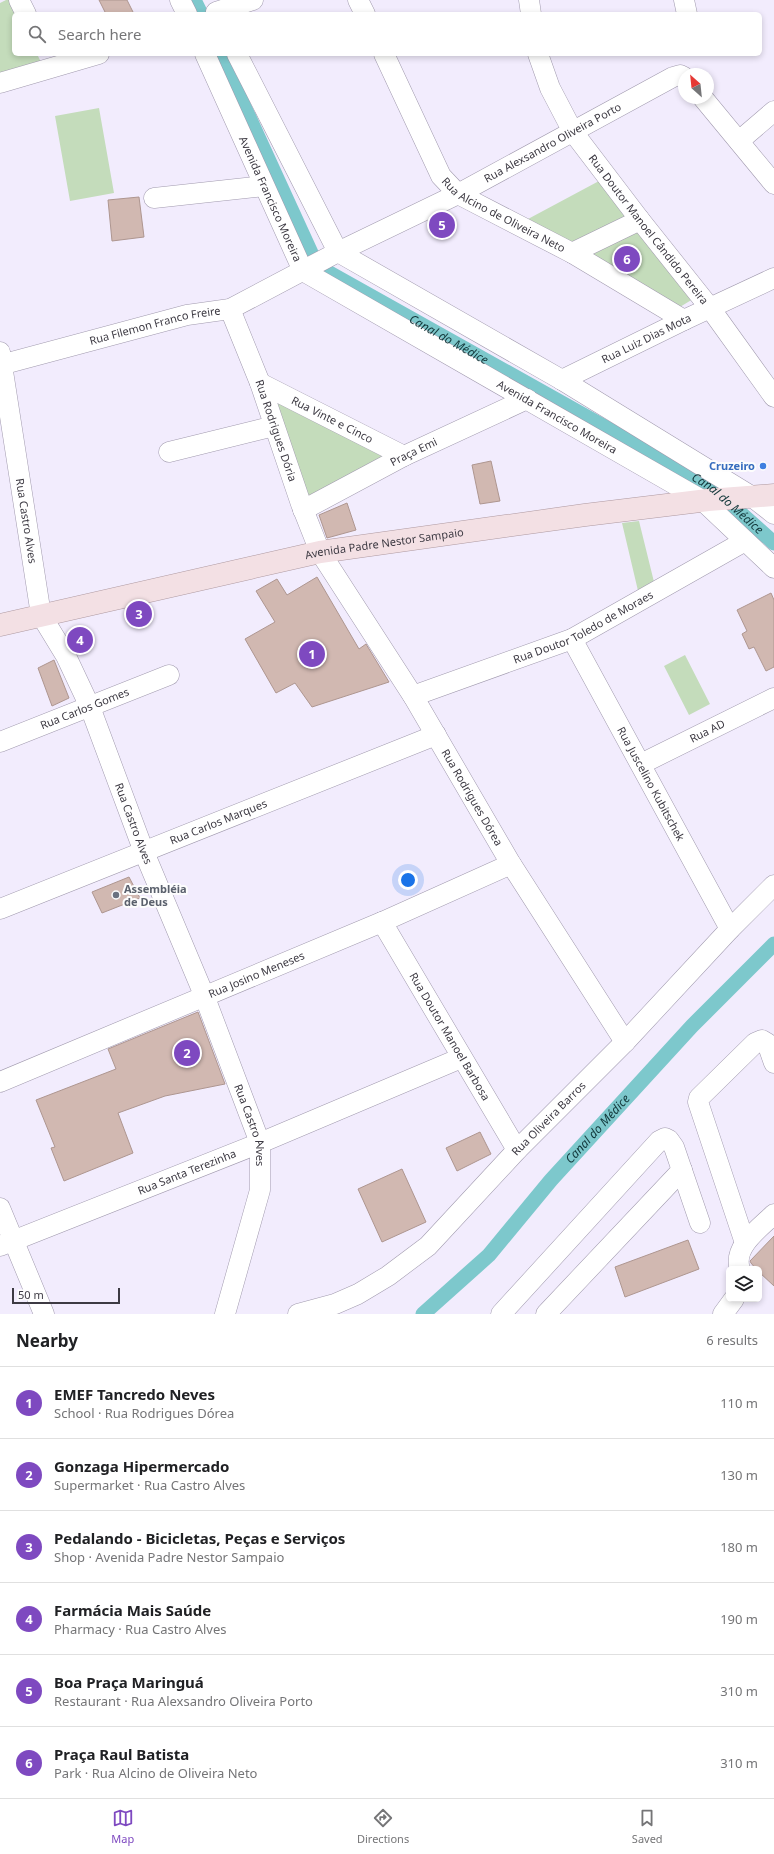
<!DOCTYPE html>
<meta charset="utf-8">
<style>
:root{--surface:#fff;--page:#f6f6f6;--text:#202124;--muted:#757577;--line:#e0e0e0;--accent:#7e49c0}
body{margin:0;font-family:"Noto Sans",sans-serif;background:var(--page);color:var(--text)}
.controls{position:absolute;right:12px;bottom:12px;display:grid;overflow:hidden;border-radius:6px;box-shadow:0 2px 6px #0003}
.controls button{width:36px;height:36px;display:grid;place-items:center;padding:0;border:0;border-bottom:1px solid var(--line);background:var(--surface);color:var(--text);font:20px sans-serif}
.compass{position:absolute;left:678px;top:68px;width:36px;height:36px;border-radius:50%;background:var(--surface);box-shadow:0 2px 6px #0003;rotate:333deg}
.scale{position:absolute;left:12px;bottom:10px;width:108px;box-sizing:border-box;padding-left:4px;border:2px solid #3d3a43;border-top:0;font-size:11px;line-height:14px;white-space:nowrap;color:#3d3a43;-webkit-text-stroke:3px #fdfdfd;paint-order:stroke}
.you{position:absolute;left:408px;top:880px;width:14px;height:14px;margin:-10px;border:3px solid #fff;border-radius:50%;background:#1a73e8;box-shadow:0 0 0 6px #1a73e833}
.badge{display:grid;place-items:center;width:26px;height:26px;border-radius:50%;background:var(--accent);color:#fff;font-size:13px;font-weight:700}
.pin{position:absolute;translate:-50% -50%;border:2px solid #fff;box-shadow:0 1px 4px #0006}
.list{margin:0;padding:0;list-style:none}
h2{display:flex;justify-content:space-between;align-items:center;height:52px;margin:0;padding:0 16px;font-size:17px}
h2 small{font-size:13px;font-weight:400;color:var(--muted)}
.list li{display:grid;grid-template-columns:26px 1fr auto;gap:12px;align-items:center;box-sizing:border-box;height:72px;padding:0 16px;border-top:1px solid var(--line)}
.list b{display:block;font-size:15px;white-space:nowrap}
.list p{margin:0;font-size:13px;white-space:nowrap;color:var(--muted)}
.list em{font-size:13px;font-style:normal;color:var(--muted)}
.icon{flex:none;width:22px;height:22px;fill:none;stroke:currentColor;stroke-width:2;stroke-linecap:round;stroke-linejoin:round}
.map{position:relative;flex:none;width:774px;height:1314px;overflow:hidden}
.search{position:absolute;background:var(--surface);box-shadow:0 2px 6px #0003;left:12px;right:12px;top:12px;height:44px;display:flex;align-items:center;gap:10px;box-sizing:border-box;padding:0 14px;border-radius:6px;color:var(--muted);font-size:15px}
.sheet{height:484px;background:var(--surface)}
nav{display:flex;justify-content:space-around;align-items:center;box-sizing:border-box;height:56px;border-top:1px solid var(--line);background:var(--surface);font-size:11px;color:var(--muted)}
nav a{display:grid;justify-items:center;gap:2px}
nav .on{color:var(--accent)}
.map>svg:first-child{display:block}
.green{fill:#c4dcbb}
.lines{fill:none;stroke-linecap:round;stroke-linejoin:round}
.canal{stroke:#7dc8cc;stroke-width:15}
.building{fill:#d1b8b1;stroke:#ae9690}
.minor-casing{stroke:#a19aae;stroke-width:21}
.major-casing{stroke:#ae99a0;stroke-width:23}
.minor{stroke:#fff;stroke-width:20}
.major{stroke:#f3e0e4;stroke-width:22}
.shop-dot{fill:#3f7fe0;stroke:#fdfdfd;stroke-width:1.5}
.worship-dot{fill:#6b7280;stroke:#fdfdfd;stroke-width:1.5}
.labels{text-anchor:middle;stroke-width:4;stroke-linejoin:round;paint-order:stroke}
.street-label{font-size:11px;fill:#3d3a43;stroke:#fdfdfd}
.shop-label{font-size:11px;font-weight:bold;fill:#366cbe;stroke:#fdfdfd;text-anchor:end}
.worship-label{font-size:11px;font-weight:bold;fill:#5b616d;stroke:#fdfdfd;text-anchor:start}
.water-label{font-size:12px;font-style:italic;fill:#12373a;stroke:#fdfdfd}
</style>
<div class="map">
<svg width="774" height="1314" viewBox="0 0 774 1314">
<rect width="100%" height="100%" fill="#f2ecfd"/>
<path class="green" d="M6,0H10L17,14H14V54H37L42,64L0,74V3Z
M99,108L114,193L70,201L55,116Z
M599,181L693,299L675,310L528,219Z
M271,396L392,456L307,501Z
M639,521L655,586L639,595L622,523Z
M685,655L710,704L689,715L664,666Z"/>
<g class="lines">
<g class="canal">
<path d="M194,0L201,14"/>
<path id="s1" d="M220,54L317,266L710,486L774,543"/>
<path id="s2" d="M423,1314L489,1255L551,1180L692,1026L774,944"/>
</g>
</g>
<path class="building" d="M99,0H127L134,14H106Z
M139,197L144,237L112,241L108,200Z
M491,461L500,501L480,504L472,465Z
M347,503L356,530L327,538L319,515Z
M317,577L359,649L366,644L389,682L312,707L295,683L276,693L245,639L275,622L256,591L277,579L287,595Z
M771,593L774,600V667L766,671L754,647L749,649L742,634L747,631L737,610Z
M54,660L69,698L52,706L38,668Z
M129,877L140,898L102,913L92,892Z
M198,1012L225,1084L165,1096L118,1113L133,1153L64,1181L51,1148L55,1147L36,1100L116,1069L108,1049Z
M480,1132L491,1154L457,1171L446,1148Z
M402,1169L426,1222L382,1242L358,1189Z
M774,1236V1286L759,1272V1269H756L751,1263L750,1261Z
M688,1240L699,1269L625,1297L615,1267Z"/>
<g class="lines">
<g class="minor-casing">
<g id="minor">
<path d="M19,0L26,14"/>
<path d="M180,0L187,14"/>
<path d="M358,0L365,14"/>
<path d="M529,0L531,14"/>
<path d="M684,0L687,14"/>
<path d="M216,12L253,0"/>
<path id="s3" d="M205,54L303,271L702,500L774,568"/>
<path d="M237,54L338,252L562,380L751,496L774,514"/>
<path id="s4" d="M384,54L441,176L458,194L572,253L684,320"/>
<path id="s5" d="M538,54L550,88L573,132L640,220L710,308L774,397"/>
<path d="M0,83L99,54"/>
<path d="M703,98L774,184"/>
<path d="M739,141L774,111"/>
<path d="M154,198L264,186"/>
<path d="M572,253L640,220"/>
<path id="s6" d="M230,309L260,383L301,504L320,552L413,696L511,864L625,1042"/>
<path id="s7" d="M0,352L41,615L66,656L90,707L144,852L204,995L260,1143V1190L225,1314"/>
<path id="s8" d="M0,365L187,315L230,309L338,252L458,194L673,77L680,75L684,77"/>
<path id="s9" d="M562,380L684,320L774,278"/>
<path id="s10" d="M260,383L404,456"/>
<path d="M169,452L274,426"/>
<path id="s11" d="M303,510L404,456L527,399"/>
<path id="s12" d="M572,639L730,929"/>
<path id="s13" d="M413,696L572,639L745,541"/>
<path id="s14" d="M0,742L169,675"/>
<path id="s15" d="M641,764L774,698"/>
<path id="s16" d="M0,909L436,735"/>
<path id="s17" d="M382,922L517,1150"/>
<path id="s18" d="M0,1082L382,922L511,864"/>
<path d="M0,1208L44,1314"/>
<path d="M745,1243L698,1102L699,1098L755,1043L762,1040L767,1043L774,1063"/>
<path id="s19" d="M0,1246L260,1143L461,1058"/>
<path d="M740,1269C732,1247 761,1227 774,1214"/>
<path id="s20" d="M298,1314L335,1304L358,1294L388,1276L428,1246L517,1150L625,1042L730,929L774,885"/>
<path d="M501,1314L659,1141L665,1138L669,1140L674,1147L700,1223"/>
<path d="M546,1314L682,1170"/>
<path d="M723,1314L734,1299"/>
</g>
</g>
<g class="major-casing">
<g id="major">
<path id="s21" d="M0,625L320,552L585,515L708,500L774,495"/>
</g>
</g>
<use href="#minor" class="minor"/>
<use href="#major" class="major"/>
</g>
<circle class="shop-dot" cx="763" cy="466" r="4"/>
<circle class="worship-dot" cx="116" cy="895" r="4"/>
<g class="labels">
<g class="street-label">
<text dy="4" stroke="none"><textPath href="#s8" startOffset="600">Rua Alexsandro Oliveira Porto</textPath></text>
<text dy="4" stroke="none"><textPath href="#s3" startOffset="159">Avenida Francisco Moreira</textPath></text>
<text dy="4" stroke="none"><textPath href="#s4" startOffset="209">Rua Alcino de Oliveira Neto</textPath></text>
<text dy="4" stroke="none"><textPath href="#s5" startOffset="209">Rua Doutor Manoel Cândido Pereira</textPath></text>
<text dy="4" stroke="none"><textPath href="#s8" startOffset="160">Rua Filemon Franco Freire</textPath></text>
<text dy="4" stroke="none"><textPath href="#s9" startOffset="94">Rua Luiz Dias Mota</textPath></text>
<text dy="4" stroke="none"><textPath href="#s3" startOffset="531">Avenida Francisco Moreira</textPath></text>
<text dy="4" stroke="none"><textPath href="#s10" startOffset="81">Rua Vinte e Cinco</textPath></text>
<text dy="4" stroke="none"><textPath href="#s6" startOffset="130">Rua Rodrigues Dória</textPath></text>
<text dy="4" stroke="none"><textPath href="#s11" startOffset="125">Praça Emi</textPath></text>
<text dy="4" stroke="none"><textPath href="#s7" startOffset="171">Rua Castro Alves</textPath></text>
<text dy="4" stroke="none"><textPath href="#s21" startOffset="393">Avenida Padre Nestor Sampaio</textPath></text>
<text dy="4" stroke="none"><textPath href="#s13" startOffset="184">Rua Doutor Toledo de Moraes</textPath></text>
<text dy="4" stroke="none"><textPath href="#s14" startOffset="91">Rua Carlos Gomes</textPath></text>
<text dy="4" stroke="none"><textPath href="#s15" startOffset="74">Rua AD</textPath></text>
<text dy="4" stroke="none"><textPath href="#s12" startOffset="165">Rua Juscelino Kubitschek</textPath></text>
<text dy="4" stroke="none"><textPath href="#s6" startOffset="548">Rua Rodrigues Dórea</textPath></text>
<text dy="4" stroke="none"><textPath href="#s16" startOffset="235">Rua Carlos Marques</textPath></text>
<text dy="4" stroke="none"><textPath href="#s7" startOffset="495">Rua Castro Alves</textPath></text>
<text dy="4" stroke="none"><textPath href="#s18" startOffset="278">Rua Josino Meneses</textPath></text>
<text dy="4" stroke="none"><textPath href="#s17" startOffset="133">Rua Doutor Manoel Barbosa</textPath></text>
<text dy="4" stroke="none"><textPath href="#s20" startOffset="324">Rua Oliveira Barros</textPath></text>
<text dy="4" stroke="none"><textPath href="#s7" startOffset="819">Rua Castro Alves</textPath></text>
<text dy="4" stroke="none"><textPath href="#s19" startOffset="201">Rua Santa Terezinha</textPath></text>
</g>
<g class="shop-label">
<text x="755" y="470">Cruzeiro</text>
</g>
<g class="worship-label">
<text x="124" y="893">Assembléia<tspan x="124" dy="13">de Deus</tspan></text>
</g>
<g class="water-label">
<text dy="4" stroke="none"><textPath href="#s1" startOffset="384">Canal do Médice</textPath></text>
<text dy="4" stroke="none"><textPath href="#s1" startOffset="708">Canal do Médice</textPath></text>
<text dy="4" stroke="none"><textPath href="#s2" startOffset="255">Canal do Médice</textPath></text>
</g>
</g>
</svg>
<div class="controls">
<button><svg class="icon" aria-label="layers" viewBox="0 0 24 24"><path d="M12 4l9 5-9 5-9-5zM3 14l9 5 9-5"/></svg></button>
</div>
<svg class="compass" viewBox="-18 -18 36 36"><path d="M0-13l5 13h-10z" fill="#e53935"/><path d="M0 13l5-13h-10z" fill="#757577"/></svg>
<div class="scale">50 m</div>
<div class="you"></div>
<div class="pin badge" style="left:312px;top:654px">1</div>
<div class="pin badge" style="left:187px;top:1053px">2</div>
<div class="pin badge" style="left:139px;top:614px">3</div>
<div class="pin badge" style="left:80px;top:640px">4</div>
<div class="pin badge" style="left:442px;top:225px">5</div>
<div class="pin badge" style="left:627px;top:259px">6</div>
<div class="search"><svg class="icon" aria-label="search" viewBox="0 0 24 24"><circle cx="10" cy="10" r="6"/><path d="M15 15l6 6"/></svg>Search here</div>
</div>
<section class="sheet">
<h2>Nearby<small>6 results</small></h2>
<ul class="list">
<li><span class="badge">1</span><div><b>EMEF Tancredo Neves</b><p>School · Rua Rodrigues Dórea</p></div><em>110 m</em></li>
<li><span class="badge">2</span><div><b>Gonzaga Hipermercado</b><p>Supermarket · Rua Castro Alves</p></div><em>130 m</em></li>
<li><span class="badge">3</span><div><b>Pedalando - Bicicletas, Peças e Serviços</b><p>Shop · Avenida Padre Nestor Sampaio</p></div><em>180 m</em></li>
<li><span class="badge">4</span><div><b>Farmácia Mais Saúde</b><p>Pharmacy · Rua Castro Alves</p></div><em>190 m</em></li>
<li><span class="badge">5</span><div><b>Boa Praça Maringuá</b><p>Restaurant · Rua Alexsandro Oliveira Porto</p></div><em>310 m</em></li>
<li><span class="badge">6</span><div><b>Praça Raul Batista</b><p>Park · Rua Alcino de Oliveira Neto</p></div><em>310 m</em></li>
</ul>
</section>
<nav>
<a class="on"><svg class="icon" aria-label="map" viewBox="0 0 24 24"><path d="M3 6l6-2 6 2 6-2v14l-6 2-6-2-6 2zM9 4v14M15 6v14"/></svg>Map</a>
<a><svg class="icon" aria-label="directions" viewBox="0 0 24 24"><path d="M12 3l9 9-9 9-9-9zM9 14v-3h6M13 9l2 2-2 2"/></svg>Directions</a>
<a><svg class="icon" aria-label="saved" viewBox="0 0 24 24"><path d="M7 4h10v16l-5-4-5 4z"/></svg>Saved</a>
</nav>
